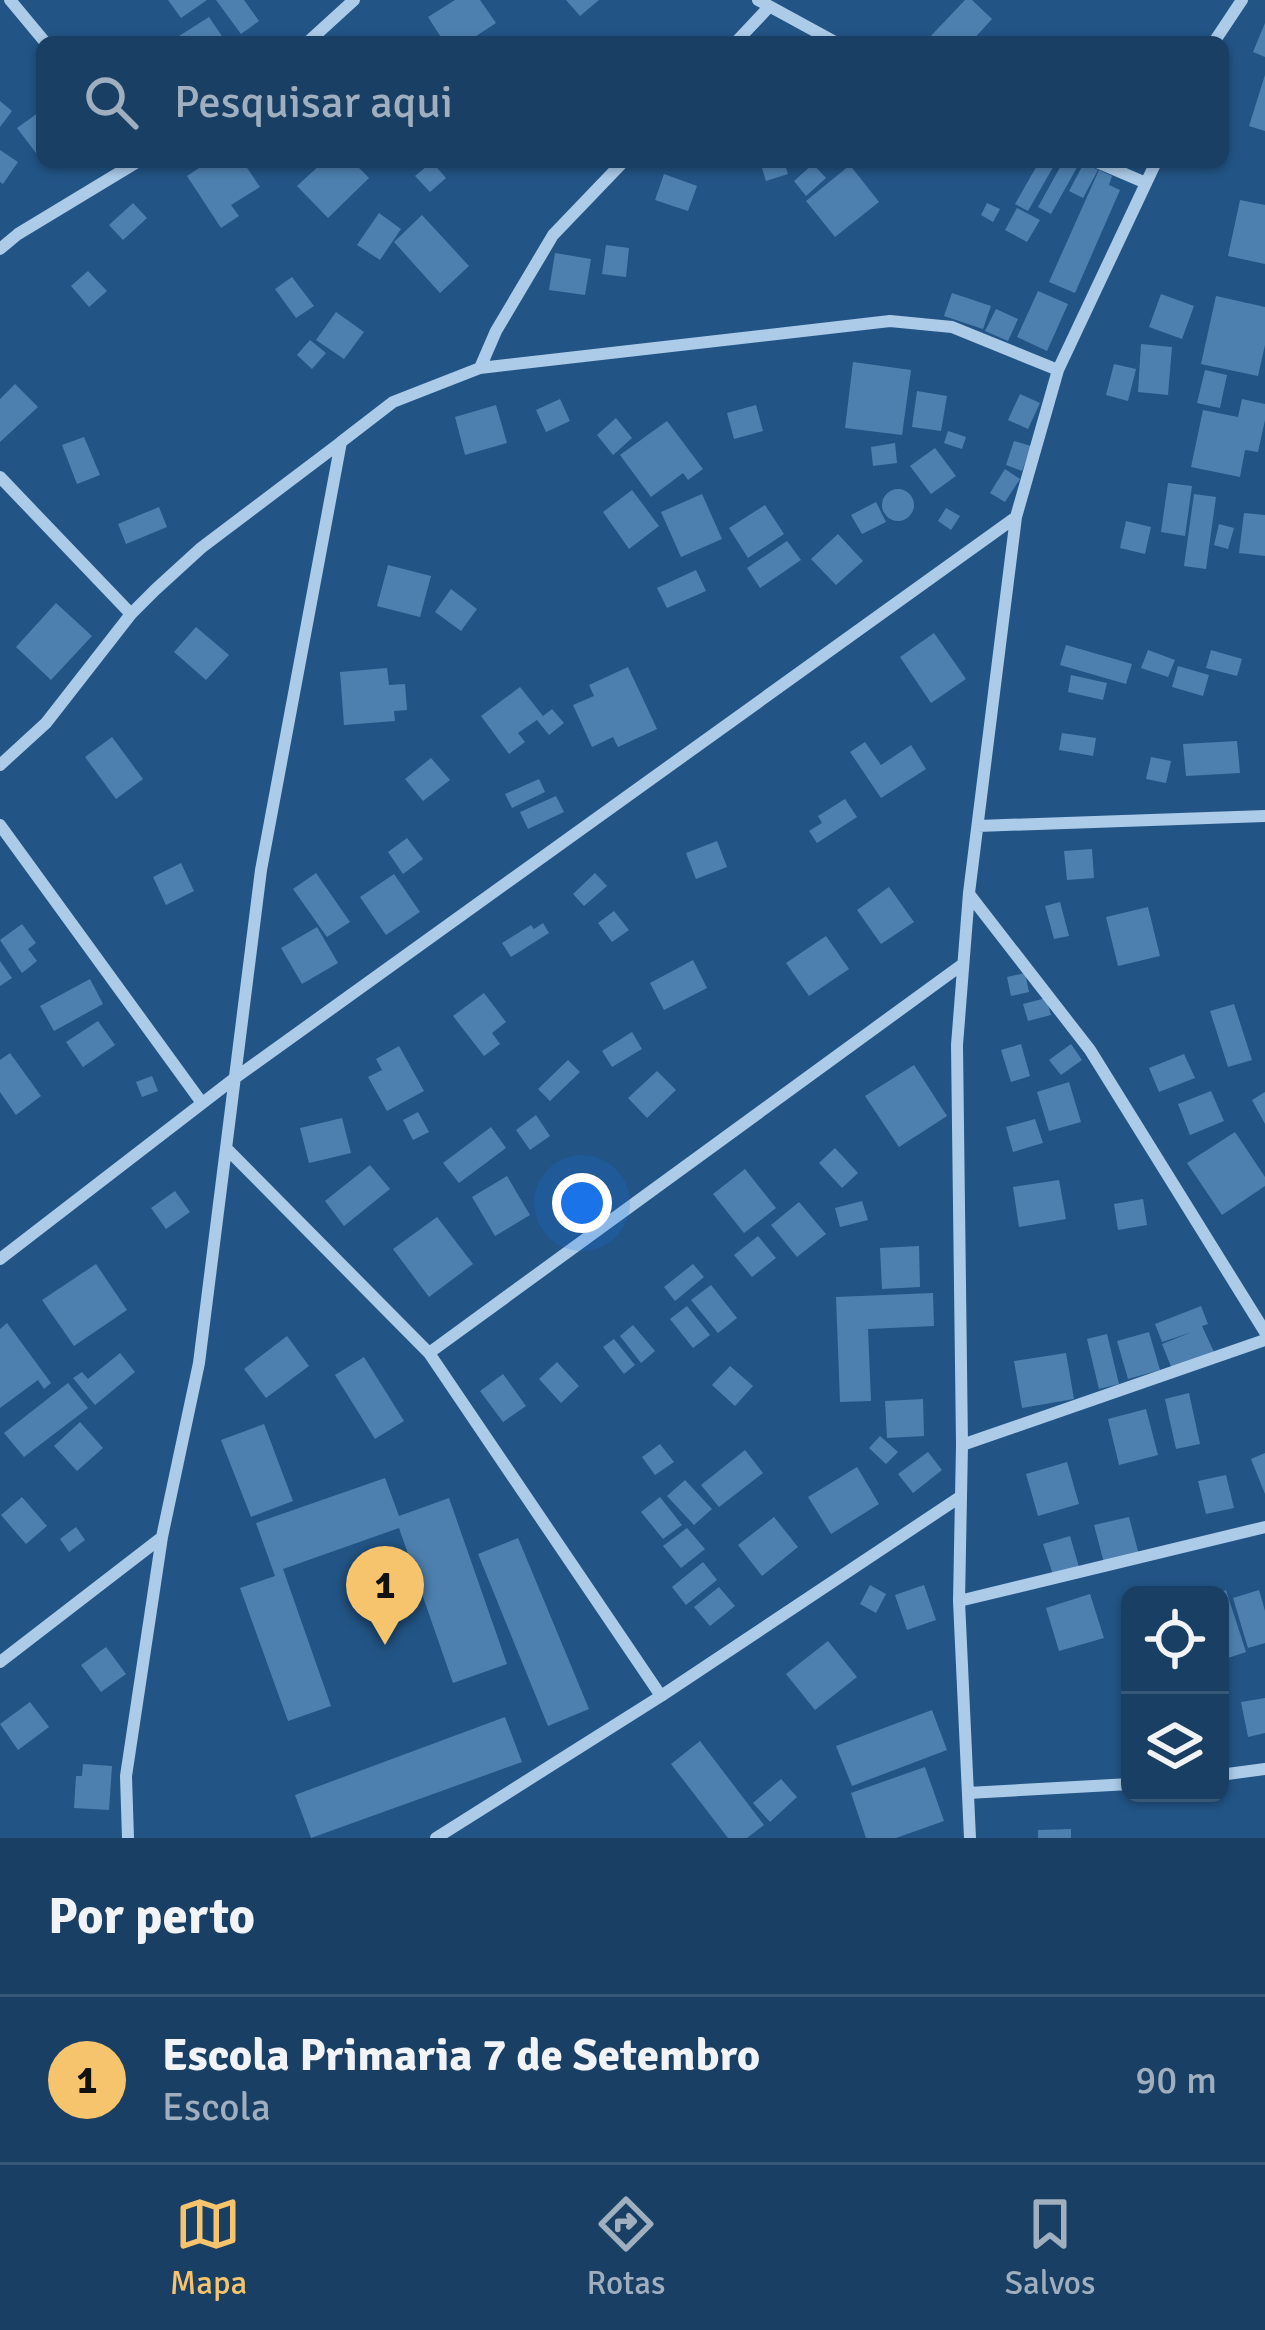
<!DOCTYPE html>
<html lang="pt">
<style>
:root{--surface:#1a3f64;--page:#274a6d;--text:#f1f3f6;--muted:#9fafbf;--line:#385878;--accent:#f5c46c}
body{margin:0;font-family:Signika,sans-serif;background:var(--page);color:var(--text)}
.controls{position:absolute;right:36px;bottom:36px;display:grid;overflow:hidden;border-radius:18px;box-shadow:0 3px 9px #0004}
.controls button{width:108px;height:108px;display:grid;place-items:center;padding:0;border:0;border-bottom:3px solid var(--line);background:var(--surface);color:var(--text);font:60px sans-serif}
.you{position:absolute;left:582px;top:1203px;width:42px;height:42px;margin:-30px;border:9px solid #fff;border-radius:50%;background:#1a73e8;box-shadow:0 0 0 18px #1a73e833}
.badge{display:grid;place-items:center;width:78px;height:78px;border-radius:50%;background:var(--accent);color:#111;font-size:39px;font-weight:700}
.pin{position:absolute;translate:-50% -99px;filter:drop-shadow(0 3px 6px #0008)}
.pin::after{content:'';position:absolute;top:63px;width:42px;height:36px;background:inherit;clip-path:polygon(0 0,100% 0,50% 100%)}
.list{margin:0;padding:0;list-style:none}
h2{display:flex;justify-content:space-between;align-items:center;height:156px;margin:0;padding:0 48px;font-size:51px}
h2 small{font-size:39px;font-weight:400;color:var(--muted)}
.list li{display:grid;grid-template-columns:78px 1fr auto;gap:36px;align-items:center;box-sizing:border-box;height:168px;padding:0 48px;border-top:3px solid var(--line)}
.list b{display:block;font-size:45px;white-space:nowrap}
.list p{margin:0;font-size:39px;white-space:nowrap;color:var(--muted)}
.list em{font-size:39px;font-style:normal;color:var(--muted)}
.icon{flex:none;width:66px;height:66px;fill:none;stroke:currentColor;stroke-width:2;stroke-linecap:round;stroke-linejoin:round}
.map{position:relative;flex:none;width:1265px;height:1838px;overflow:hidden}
.search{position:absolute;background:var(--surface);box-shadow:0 3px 9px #0004;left:36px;right:36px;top:36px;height:132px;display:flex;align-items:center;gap:30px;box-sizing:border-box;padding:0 42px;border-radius:18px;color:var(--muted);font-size:45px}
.sheet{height:324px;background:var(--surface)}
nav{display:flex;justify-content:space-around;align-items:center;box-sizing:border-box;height:168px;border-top:3px solid var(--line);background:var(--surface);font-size:33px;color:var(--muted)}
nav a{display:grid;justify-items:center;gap:6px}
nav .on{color:var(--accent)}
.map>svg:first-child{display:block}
.building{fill:#4e80af}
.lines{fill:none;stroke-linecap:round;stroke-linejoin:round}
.minor{stroke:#abcbe9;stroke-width:12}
</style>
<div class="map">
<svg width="1265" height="1838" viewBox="0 0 1265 1838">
<rect width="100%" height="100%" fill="#225485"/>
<path class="building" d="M168,0H207L181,18Z
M216,0H244L259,21L241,34Z
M455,0H480L496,23L467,42H444L428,17Z
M566,0H599L580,16Z
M965,0H972L992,19L971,42H931L928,39Z
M209,17L226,42H183L179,36Z
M1265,23V57L1253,52Z
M1265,75V131L1249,126Z
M0,101L12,111L0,127Z
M42,110V161L17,128Z
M0,150L18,162L3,184L0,182Z
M208,162H243L260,187L231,205L239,216L221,228L187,176Z
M323,162H353L369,178L328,218L297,186Z
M432,162L446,178L430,192L415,176Z
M760,162H784L788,174L766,181Z
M1039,162H1056L1028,211L1015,204Z
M1063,162H1080L1051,214L1038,207Z
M1084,163L1098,170L1083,198L1069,191Z
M813,164L826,178L806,196L794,181Z
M850,165L879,202L835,237L806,201Z
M1099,170L1112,176L1109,185L1120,190L1075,293L1049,282Z
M664,174L697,186L688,211L655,200Z
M1240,200L1265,205V264L1228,256Z
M133,203L147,218L123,240L109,225Z
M987,203L1000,209L993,222L981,215Z
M1017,208L1040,220L1027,242L1005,230Z
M379,213L401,229L380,260L357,245Z
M422,215L469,266L440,293L394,242Z
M606,245L629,248L626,277L602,274Z
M555,253L591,259L585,295L549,290Z
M88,271L107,291L89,307L71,286Z
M292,277L314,306L296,318L275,289Z
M1038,291L1068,304L1047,351L1017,337Z
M952,293L991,306L983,329L944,316Z
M1161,294L1194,306L1182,339L1149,327Z
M1216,296L1265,307V345L1258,376L1201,364Z
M996,309L1018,319L1008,341L985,331Z
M336,312L364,332L344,359L316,340Z
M310,340L326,353L312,369L297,355Z
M1141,344L1172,347L1168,395L1138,392Z
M853,362L911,370L902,435L845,428Z
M1114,364L1136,369L1128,401L1106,395Z
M1205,370L1227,375L1220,408L1197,403Z
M15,384L38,407L0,442V399Z
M917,391L947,396L941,431L912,427Z
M1020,394L1040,403L1028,429L1008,420Z
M560,399L570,421L546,432L536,410Z
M1242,399L1265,404V420L1258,452L1245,450L1240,477L1191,467L1203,410L1238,417Z
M496,405L507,443L465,455L455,417Z
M756,405L763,431L734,439L727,413Z
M616,418L632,438L613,455L597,435Z
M667,421L703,469L688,480L683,473L651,497L620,455Z
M948,431L966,437L962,449L944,443Z
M84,437L100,475L77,484L62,445Z
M1014,441L1031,446L1022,471L1006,465Z
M895,443L897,463L873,466L871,447Z
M935,448L956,476L931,494L910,466Z
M1005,469L1020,479L1005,502L990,493Z
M1168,483L1192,486L1185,536L1161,532Z
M882 505a16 16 0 1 1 32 0a16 16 0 1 1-32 0Z
M632,490L659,526L629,549L603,512Z
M702,494L722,539L681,557L661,512Z
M1194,494L1216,497L1206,569L1184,566Z
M876,502L886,522L862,534L851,515Z
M765,505L784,534L748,558L729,528Z
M159,507L167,527L126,544L118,524Z
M946,508L960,516L951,530L938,521Z
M1244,513L1265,515V556L1239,553Z
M1126,521L1151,527L1145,554L1120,548Z
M1219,524L1234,528L1228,549L1214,545Z
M838,534L863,561L836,585L811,559Z
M787,541L801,560L760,588L747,568Z
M388,565L431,576L420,617L377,606Z
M696,570L706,591L667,608L657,588Z
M451,589L477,609L461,631L435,612Z
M56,603L92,636L51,680L16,647Z
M196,627L229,655L206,680L174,652Z
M934,633L966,679L931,703L900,657Z
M1066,645L1132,664L1126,684L1060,665Z
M1148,650L1175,660L1168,677L1141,668Z
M1211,650L1242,659L1237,676L1206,668Z
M1178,666L1209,675L1203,696L1172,687Z
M628,667L657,729L618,747L613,737L592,747L573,705L594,696L589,685Z
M387,668L389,685L405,684L407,710L394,711L395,721L344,725L340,672Z
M1071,675L1107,683L1103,700L1068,692Z
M520,687L543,716L552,709L564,723L549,735L537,720L518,733L525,742L509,754L481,716Z
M1062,733L1096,738L1093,756L1059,750Z
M112,737L143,779L116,799L85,757Z
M1237,741L1240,773L1186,776L1183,744Z
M865,742L881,765L911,745L926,769L881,798L850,752Z
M1151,757L1171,761L1166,783L1146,779Z
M431,758L450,780L423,801L405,779Z
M539,779L545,792L512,808L505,794Z
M556,796L564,812L528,829L520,812Z
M845,799L857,817L817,843L809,831L822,823L818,816Z
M407,838L423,859L403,874L388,852Z
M717,841L727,867L696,879L686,853Z
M1092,849L1094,878L1067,880L1064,851Z
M181,863L194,891L166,905L153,877Z
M316,873L350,922L327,937L293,889Z
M595,873L607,886L584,906L573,894Z
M394,874L420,912L386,935L360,897Z
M889,887L914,922L881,944L857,910Z
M1060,902L1069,936L1054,939L1045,906Z
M1148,907L1160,956L1118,966L1106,917Z
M614,911L629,930L612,942L598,923Z
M543,923L549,933L511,957L502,943L531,925L534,929Z
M22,924L36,943L28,949L37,961L22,973L0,940Z
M317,927L338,963L302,984L281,948Z
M826,936L849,969L809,996L786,963Z
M693,960L707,988L664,1010L650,983Z
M0,961L12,978L0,986Z
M1025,973L1029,992L1011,996L1007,977Z
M90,979L103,1004L54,1031L40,1006Z
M484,993L506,1022L492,1033L500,1044L484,1056L453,1016Z
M1046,998L1051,1015L1028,1021L1023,1004Z
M1234,1004L1252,1060L1228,1067L1210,1011Z
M98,1021L115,1045L83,1067L66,1042Z
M632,1032L642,1049L612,1067L602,1051Z
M1021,1044L1030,1076L1011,1082L1001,1050Z
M1071,1044L1082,1060L1061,1075L1049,1060Z
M399,1046L424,1091L387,1111L368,1077L382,1070L376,1059Z
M10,1053L41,1096L16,1115L0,1092V1060Z
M1184,1054L1195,1078L1159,1092L1149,1068Z
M568,1060L580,1072L550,1101L538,1089Z
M914,1065L947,1116L899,1147L865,1096Z
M657,1071L676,1090L647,1118L628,1098Z
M152,1076L158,1091L142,1097L136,1082Z
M1069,1082L1081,1122L1049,1131L1037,1092Z
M1211,1091L1224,1121L1190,1135L1178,1104Z
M1265,1092V1124L1252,1100Z
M418,1112L429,1132L413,1140L403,1120Z
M536,1115L550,1136L530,1150L516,1130Z
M342,1118L351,1153L309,1163L300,1128Z
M1035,1119L1043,1143L1013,1152L1006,1127Z
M491,1127L506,1148L459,1183L443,1163Z
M1235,1132L1265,1177V1186L1222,1215L1187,1163Z
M835,1148L858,1173L842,1188L819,1163Z
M370,1165L390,1189L344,1226L325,1201Z
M745,1169L776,1208L744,1233L713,1194Z
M507,1176L530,1215L495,1236L472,1197Z
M1059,1180L1066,1219L1019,1227L1013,1187Z
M175,1191L190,1212L166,1229L151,1208Z
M1143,1199L1147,1225L1118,1230L1114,1204Z
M862,1201L868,1220L840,1227L835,1208Z
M799,1202L826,1234L797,1257L771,1225Z
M437,1217L473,1264L429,1297L393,1249Z
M758,1236L776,1258L752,1277L734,1255Z
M919,1246L920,1287L882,1289L880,1248Z
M96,1264L127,1310L74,1346L42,1300Z
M693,1264L704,1277L675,1301L664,1287Z
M711,1285L737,1318L718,1333L691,1300Z
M933,1293L934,1326L868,1329L871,1401L840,1402L836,1297Z
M687,1306L710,1335L693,1348L670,1319Z
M1201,1306L1208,1324L1202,1326L1214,1352L1172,1369L1162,1344L1192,1332L1162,1342L1155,1324Z
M7,1323L51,1383L44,1389L38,1380L0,1408V1329Z
M633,1325L655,1351L641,1363L620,1336Z
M1149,1332L1160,1370L1128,1379L1117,1341Z
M1107,1334L1119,1384L1099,1389L1087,1339Z
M287,1336L309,1366L266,1398L244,1369Z
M614,1339L635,1365L624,1374L603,1347Z
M120,1353L135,1372L95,1405L73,1378L82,1372L88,1379Z
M1066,1353L1074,1399L1022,1408L1014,1361Z
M364,1357L404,1421L375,1439L335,1375Z
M557,1362L579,1386L561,1403L539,1379Z
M730,1366L753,1386L735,1406L712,1385Z
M503,1374L526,1406L503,1422L480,1391Z
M68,1383L88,1408L24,1457L4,1433Z
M1189,1393L1200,1444L1176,1449L1165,1399Z
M923,1399L924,1436L887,1438L885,1401Z
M1146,1409L1158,1455L1119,1465L1108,1419Z
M80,1422L103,1448L77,1471L54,1446Z
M264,1424L293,1501L251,1517L221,1440Z
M880,1436L898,1452L886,1464L869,1448Z
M660,1444L674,1462L655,1475L642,1457Z
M745,1450L763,1473L719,1507L701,1485Z
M928,1452L942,1470L913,1493L898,1474Z
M1265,1453V1494L1251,1459Z
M1067,1462L1079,1504L1038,1516L1026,1474Z
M857,1467L879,1504L831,1534L808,1497Z
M1226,1475L1234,1508L1206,1514L1198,1481Z
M385,1478L399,1516L449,1498L507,1664L453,1683L399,1528L283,1569L331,1706L288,1721L240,1588L275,1576L256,1523Z
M685,1480L712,1509L694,1525L667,1496Z
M22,1497L47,1526L26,1544L1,1515Z
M660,1497L682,1525L663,1539L641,1512Z
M774,1517L798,1547L762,1576L738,1545Z
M1129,1517L1139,1555L1104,1563L1094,1525Z
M76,1527L85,1540L69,1552L60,1539Z
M687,1528L705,1549L681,1568L663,1546Z
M1070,1536L1079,1567L1053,1575L1043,1544Z
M518,1538L589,1709L548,1726L478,1554Z
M703,1562L717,1580L686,1605L672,1587Z
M870,1585L886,1594L876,1613L860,1604Z
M924,1585L936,1620L907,1630L895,1595Z
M719,1587L735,1606L710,1626L694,1607Z
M1226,1590L1246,1652L1228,1658L1220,1630V1592Z
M1259,1590L1265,1611V1643L1248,1648L1233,1598Z
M1090,1594L1104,1638L1059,1651L1046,1608Z
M828,1641L857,1677L815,1710L786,1674Z
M106,1647L126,1674L101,1692L81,1665Z
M1265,1698V1733L1248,1737L1241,1702Z
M30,1702L49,1727L18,1750L0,1724Z
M932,1710L947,1750L852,1786L836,1746Z
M505,1717L522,1762L311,1838L295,1795Z
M700,1741L764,1825L747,1838H728L671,1764Z
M83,1764L112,1766L109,1810L74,1808L76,1776H82Z
M925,1767L944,1821L896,1838H866L851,1793Z
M781,1779L797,1797L770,1822L753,1803Z
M1071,1829V1838H1038V1830Z"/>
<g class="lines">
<path class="minor" d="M10,0L45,42
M758,0L835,42
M308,42L354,0
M736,42L768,8
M1214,42L1242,0
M1097,162L1146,183
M0,249L18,234L137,162
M480,368L496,331L553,235L623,162
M0,477L131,614
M0,765L46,723L131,614L155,590L201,548L340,443
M0,825L202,1103
M978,826L1265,816
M969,894L1090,1050L1265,1332
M227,1149L429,1353L661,1696
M0,1259L235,1078L1016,517
M429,1353L963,964
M962,1445L1265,1340
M959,1601L1265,1527
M0,1662L161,1538
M1220,1775L1265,1769
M968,1793L1130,1784
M128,1838L126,1776L162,1537L199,1363L261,870L341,442L393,402L480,368L890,321L952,327L1058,370
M436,1838L661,1696L960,1497
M970,1838L959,1601L962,1445L957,1045L969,893L1016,517L1058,370L1156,162"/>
</g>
</svg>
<div class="controls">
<button><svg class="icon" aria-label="locate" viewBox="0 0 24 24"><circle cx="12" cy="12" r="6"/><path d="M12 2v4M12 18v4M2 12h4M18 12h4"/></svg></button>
<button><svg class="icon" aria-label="layers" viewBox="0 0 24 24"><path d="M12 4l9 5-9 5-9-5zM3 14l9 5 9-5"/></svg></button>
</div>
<div class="you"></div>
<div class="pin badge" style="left:385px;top:1645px">1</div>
<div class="search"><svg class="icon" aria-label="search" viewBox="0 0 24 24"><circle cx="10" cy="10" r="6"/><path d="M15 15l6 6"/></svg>Pesquisar aqui</div>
</div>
<section class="sheet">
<h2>Por perto<small></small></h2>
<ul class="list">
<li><span class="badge">1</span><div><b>Escola Primaria 7 de Setembro</b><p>Escola</p></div><em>90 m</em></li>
</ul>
</section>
<nav>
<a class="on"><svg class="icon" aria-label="map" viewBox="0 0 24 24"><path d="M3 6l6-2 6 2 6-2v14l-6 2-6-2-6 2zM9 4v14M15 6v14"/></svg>Mapa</a>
<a><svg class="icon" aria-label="directions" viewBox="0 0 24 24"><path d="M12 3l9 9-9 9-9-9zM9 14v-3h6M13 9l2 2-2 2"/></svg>Rotas</a>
<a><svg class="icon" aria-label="saved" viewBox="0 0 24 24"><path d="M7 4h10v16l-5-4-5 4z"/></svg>Salvos</a>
</nav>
